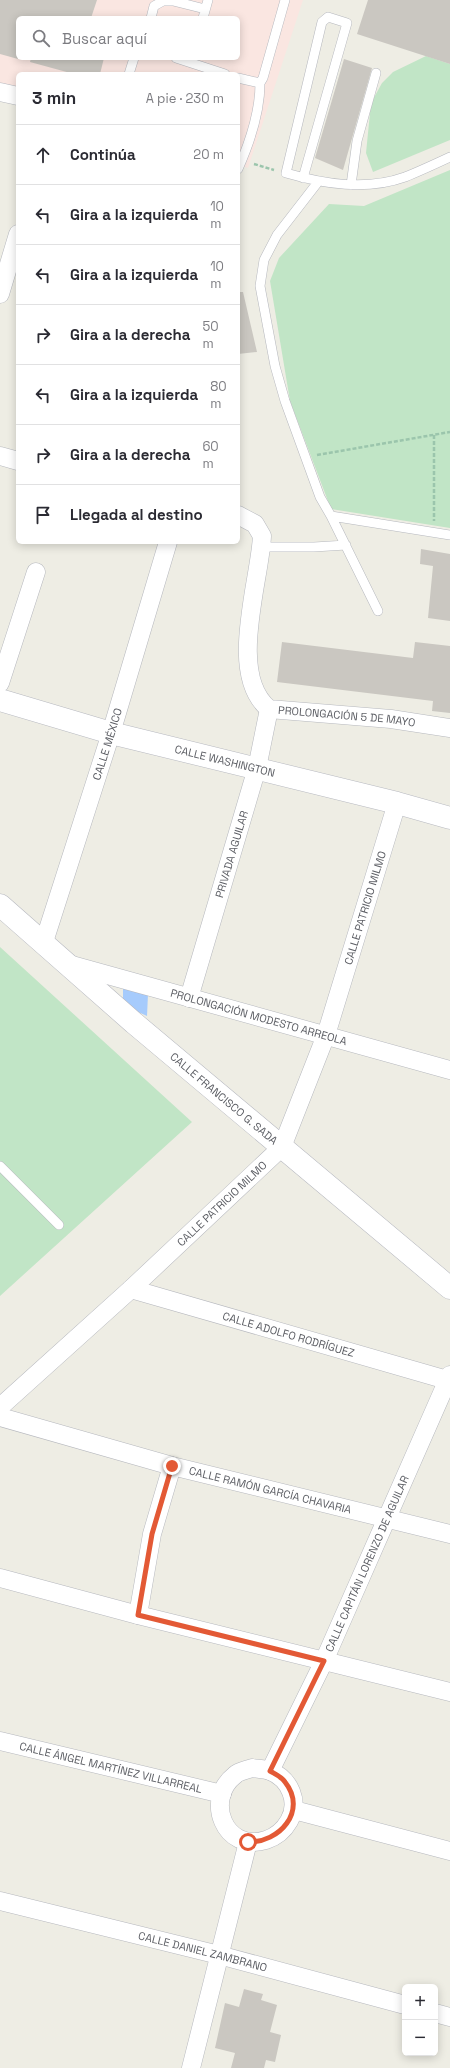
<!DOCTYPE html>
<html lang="es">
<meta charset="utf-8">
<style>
:root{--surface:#fff;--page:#f2f2f3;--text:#2b2b33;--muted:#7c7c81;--line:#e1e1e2}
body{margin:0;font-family:"Space Grotesk",sans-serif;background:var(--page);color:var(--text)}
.controls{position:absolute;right:12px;bottom:12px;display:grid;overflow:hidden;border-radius:6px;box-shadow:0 2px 10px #0003}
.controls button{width:36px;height:36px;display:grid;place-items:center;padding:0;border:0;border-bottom:1px solid var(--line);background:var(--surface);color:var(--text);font:20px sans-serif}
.stop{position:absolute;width:12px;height:12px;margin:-9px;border:3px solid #e35935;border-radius:50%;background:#fff}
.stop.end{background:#e35935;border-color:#fff;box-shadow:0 1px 4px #0008}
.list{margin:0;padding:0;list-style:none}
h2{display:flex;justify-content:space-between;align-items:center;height:52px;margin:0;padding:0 16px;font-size:17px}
h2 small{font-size:13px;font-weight:400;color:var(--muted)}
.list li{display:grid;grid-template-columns:26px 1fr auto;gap:12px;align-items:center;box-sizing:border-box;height:60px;padding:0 16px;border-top:1px solid var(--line)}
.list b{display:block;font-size:15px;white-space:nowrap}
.list em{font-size:13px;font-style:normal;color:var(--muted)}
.icon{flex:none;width:22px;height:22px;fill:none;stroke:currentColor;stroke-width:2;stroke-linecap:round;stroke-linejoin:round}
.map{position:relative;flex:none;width:450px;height:2068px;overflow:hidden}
.search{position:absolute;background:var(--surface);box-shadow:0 2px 10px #0003;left:16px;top:16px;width:224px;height:44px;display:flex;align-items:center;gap:10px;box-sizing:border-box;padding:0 14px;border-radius:6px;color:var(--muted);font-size:15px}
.panel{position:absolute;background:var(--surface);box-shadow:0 2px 10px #0003;left:16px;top:72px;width:224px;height:472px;border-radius:6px}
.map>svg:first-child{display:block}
.medical{fill:#fae6e1;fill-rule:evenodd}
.green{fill:#c1e5c6}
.water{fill:#a6cbfc}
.building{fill:#cac7c1}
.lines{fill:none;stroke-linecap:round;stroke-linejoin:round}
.lane-casing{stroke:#b6b8be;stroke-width:10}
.street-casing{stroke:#b6b8be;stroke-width:19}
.secondary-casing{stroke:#b7b9c0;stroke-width:23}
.path{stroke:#9bc5ac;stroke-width:2.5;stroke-dasharray:4 2;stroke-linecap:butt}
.lane{stroke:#fff;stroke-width:9}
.street{stroke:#fff;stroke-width:18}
.secondary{stroke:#fff;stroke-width:22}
.route{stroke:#e35935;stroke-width:5}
.labels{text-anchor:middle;stroke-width:3.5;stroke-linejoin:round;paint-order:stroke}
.street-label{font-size:11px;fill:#5c5e64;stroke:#fff}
</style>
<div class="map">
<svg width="450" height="2068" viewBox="0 0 450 2068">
<rect width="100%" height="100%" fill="#eeede4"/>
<path class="medical" d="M0,0H303L248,168L238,165V74H18V94L0,88ZM18,18H238V58H18Z"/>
<path class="green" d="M426,56L450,64V140L373,172L366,153L371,103L382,83L393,72Z
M450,170V528L331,509L290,401L270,281L279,258L329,204L364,206Z
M0,947L192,1122L0,1296Z"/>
<path class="water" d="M123,987L148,994L147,1016L123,1005Z"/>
<path class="building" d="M0,0H97L91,18H18V59L0,54Z
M368,0H450V64L357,34Z
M31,58H104L100,74H74L30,62Z
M344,59L372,68L343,170L315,158Z
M238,292H243L257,352L238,354Z
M421,549L450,554V621L428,618L433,566L420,564Z
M282,642L413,658L415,642L450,646V713L432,711L433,701L277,682Z
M244,1989L263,1994L261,2000L277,2005L270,2032L281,2035L275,2062L266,2060L264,2068H231L235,2053L215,2048L225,2003L239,2007Z"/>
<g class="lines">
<g class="lane-casing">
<path id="lane" d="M151,18L154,6L163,1H173L205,9
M203,18L208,0
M176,58L225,74
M129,74L134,58
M238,78L260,83L263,78L285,0
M238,169C250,142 260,113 260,83
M303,178L347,23L328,17L322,22L286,173C324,184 366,191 405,177C420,171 435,164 450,157
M318,182L277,235L264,260L260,286L275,366L285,401L320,497L331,516L450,535
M351,185L357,141L376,73
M331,516L378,611
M262,547H314L346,545
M0,1166L59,1225"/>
</g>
<g class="street-casing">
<g id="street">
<path d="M0,92L18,96"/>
<path d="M0,294L18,234"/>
<path d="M0,456L18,461"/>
<path id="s1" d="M238,515L255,524L262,536C260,581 227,675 269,709L391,719L450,728"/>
<path d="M0,683L36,572"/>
<path id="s2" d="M43,945L111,733L168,542"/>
<path id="s3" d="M68,964L450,1070"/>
<path id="s4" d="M189,998L257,768L269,709"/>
<path id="s5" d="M131,1289L447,1380"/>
<path id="s6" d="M0,1407L131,1289L282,1147L326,1035L397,803"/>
<path id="s7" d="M0,1417L172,1466L450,1534"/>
<path d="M0,1578L138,1615L450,1692"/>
<path d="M138,1615L152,1534L172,1466"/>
<path id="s8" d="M0,1741L222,1794"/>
<path d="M252,1768C258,1769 265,1769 270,1771C290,1779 300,1802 289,1821C284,1830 275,1837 266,1840C224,1853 204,1799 235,1775C239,1771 247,1770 252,1768Z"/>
<path id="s9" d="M270,1771L324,1661L450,1375"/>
<path d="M294,1810L450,1851"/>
<path id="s10" d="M0,1901L219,1955L405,2005"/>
<path d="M435,2013L450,2017"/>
<path d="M191,2068L248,1842"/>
</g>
</g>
<g class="secondary-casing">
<g id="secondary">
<path id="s11" d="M0,700L111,733L397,803L450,818"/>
<path id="s12" d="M0,905L134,1023L450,1288"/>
</g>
</g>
<path class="path" d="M254,164L274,170
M434,435V521
M317,455L450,432"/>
<use href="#lane" class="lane"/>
<use href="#street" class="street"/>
<use href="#secondary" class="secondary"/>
</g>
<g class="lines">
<path class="route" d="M172,1466L152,1534L138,1615L324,1661L270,1771C275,1774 282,1777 285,1782C308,1811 279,1843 248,1842"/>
</g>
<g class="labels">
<g class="street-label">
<text dy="4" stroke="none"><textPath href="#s1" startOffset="291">PROLONGACIÓN 5 DE MAYO</textPath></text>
<text dy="4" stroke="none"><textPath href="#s2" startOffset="211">CALLE MÉXICO</textPath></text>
<text dy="4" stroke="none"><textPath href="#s11" startOffset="233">CALLE WASHINGTON</textPath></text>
<text dy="4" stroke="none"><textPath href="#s4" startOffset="150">PRIVADA AGUILAR</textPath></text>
<text dy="4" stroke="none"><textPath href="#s6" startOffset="637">CALLE PATRICIO MILMO</textPath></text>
<text dy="4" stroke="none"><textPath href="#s3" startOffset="198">PROLONGACIÓN MODESTO ARREOLA</textPath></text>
<text dy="4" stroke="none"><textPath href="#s12" startOffset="296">CALLE FRANCISCO G. SADA</textPath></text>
<text dy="4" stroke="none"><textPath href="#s6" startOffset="301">CALLE PATRICIO MILMO</textPath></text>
<text dy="4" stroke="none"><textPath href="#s5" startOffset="164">CALLE ADOLFO RODRÍGUEZ</textPath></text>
<text dy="4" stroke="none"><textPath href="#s7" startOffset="280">CALLE RAMÓN GARCÍA CHAVARIA</textPath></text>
<text dy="4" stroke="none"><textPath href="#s9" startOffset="229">CALLE CAPITÁN LORENZO DE AGUILAR</textPath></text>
<text dy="4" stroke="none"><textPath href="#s8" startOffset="114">CALLE ÁNGEL MARTÍNEZ VILLARREAL</textPath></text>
<text dy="4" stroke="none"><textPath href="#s10" startOffset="209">CALLE DANIEL ZAMBRANO</textPath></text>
</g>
</g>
</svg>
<div class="controls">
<button>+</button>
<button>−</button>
</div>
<div class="stop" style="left:248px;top:1842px"></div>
<div class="stop end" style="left:172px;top:1466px"></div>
<div class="search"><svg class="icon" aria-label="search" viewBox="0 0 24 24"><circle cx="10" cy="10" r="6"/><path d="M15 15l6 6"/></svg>Buscar aquí</div>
<section class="panel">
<h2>3 min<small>A pie · 230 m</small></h2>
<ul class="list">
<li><svg class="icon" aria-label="ahead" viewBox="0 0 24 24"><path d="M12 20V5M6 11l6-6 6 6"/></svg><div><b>Continúa</b></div><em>20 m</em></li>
<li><svg class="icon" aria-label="left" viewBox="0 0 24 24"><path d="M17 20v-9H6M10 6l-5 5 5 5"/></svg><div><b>Gira a la izquierda</b></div><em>10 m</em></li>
<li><svg class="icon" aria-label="left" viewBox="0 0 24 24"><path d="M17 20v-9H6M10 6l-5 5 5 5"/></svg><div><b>Gira a la izquierda</b></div><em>10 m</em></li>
<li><svg class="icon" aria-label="right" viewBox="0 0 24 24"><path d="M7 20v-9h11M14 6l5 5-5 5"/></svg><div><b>Gira a la derecha</b></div><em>50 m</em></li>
<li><svg class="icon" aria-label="left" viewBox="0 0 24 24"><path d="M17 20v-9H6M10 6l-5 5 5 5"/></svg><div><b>Gira a la izquierda</b></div><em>80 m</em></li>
<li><svg class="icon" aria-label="right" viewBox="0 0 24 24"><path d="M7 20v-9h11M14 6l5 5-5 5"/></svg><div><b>Gira a la derecha</b></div><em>60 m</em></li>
<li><svg class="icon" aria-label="arrive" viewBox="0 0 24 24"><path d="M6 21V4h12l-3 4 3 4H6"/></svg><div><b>Llegada al destino</b></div></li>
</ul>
</section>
</div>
